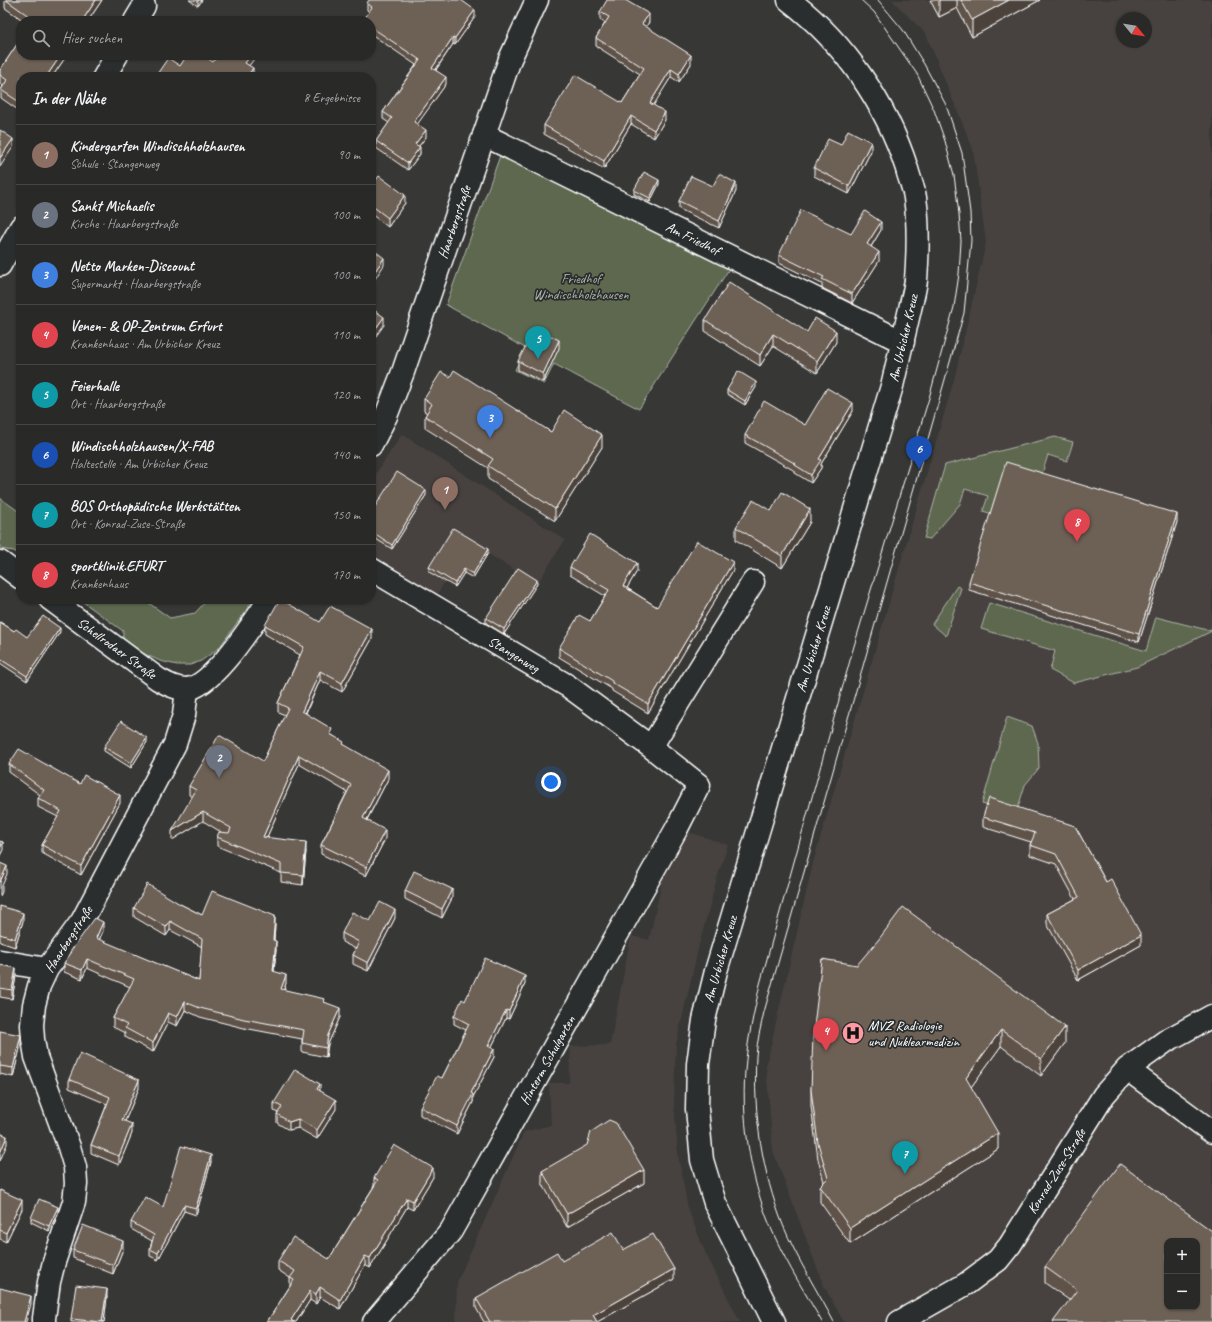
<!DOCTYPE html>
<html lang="de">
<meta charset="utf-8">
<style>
:root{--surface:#292928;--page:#353534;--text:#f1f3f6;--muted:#a5a6a8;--line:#454545;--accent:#ea580c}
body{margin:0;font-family:Caveat,sans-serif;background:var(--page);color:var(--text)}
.controls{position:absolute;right:12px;bottom:12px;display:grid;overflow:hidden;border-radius:8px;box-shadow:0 1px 3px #0004}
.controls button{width:36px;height:36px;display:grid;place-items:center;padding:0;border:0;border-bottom:1px solid var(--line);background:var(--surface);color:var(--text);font:20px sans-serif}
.compass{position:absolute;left:1116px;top:12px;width:36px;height:36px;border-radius:50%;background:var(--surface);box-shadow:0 1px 3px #0004;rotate:120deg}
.you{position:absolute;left:551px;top:782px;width:14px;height:14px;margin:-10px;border:3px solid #fff;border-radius:50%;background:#1a73e8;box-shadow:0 0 0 6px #1a73e833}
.badge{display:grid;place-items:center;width:26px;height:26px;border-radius:50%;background:var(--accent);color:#fff;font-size:13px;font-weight:700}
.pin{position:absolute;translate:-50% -33px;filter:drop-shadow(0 1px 2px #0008)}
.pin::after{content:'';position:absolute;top:21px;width:14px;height:12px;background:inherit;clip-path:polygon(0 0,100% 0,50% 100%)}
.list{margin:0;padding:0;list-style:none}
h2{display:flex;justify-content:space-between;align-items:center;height:52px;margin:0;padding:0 16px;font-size:17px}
h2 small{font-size:13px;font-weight:400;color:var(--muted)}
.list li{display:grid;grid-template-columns:26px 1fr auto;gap:12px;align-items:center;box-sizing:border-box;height:60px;padding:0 16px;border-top:1px solid var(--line)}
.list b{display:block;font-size:15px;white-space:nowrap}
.list p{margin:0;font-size:13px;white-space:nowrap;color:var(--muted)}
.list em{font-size:13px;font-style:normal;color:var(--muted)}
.icon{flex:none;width:22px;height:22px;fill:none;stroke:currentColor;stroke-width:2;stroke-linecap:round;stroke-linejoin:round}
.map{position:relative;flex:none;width:1212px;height:1322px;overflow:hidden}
.search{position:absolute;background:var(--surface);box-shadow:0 1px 3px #0004;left:16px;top:16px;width:360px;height:44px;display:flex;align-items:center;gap:10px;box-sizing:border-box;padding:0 14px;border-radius:16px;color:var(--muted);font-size:15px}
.panel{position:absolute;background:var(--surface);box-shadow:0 1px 3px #0004;left:16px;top:72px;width:360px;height:532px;border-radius:16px}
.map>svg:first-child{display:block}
.built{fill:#47433f;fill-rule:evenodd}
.green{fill:#5d6850;stroke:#aeb4a8}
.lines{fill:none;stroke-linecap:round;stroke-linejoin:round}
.minor-casing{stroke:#fff;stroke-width:25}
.tertiary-casing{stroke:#fff;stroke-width:25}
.secondary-casing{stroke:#fff;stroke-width:25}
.minor{stroke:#2a2d2e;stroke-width:22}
.tertiary{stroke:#2a2d2e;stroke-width:22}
.secondary{stroke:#2a2d2e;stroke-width:22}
.tram{stroke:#fff;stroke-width:1}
.wall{fill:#5e5348;stroke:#fff}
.shaded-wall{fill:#4c433b;stroke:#fff}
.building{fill:#6d6054;stroke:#fff;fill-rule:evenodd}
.labels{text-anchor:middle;stroke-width:3.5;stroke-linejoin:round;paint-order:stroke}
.street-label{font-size:14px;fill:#fff;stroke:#2a2d2e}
.park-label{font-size:14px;fill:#aeb4a8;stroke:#2a2d2e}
.poi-label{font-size:14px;fill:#fff;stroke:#2a2d2e;text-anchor:start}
</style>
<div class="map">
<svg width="1212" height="1322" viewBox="0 0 1212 1322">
<rect width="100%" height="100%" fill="#373736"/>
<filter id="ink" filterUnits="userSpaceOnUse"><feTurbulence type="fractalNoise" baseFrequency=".025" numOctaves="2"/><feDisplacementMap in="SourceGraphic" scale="8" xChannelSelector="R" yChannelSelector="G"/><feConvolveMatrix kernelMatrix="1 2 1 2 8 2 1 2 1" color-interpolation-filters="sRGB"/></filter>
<g filter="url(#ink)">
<path class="built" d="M892,0H1212V1322H844L824,1286L773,1151L766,1066L813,863L954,380L986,243L973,149L926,34ZM1122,18H1146V42H1122ZM1167,1241H1197V1307H1167Z
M402,434L565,540L537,584L469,542L436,596L371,557V481Z
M689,832L728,845L717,878L698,949L676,1045L674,1103L678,1155L688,1209L705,1252L740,1322H456L457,1282L524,1132L551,1125L549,1083H569L571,1046L610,1045L631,936L649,940L664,872Z"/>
<path class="green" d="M501,153L729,269L639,409L554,364L544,384L515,370L525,348L446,305Z
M1055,437L1073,442L1067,461L1048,455L1040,480L992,514L983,511L988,496L965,489L960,504L930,539L924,538L945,465Z
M0,498L21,513V556L14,551L0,549Z
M957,586L961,588L946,636L932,624Z
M79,599H143L170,618L195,613L208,599H254L219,648L201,661L190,665H177L160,661L140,652L123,641V631Z
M989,603L1146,651L1156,617L1211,631L1212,627V631L1137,667L1074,683L1050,670L1055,651L981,629Z
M1007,717L1032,726L1038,743L1039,768L1025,785L1016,814L982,804Z"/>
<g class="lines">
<g class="minor-casing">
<path id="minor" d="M135,21L144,6
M104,77L117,55
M484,135L903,342
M0,265L21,227
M371,569L568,686L651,747L699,785L677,828L451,1231L374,1322
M651,747L753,582
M0,961L47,969
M1127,1069L1212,1132
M44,1322V1318L49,1282L54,1262L74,1202L76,1184L75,1167L69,1147L36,1057L33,1039L32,1025L34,1005L39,986L47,969L82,921L175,744L184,715L187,689
M899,1322L966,1284L998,1260L1010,1245L1104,1095L1127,1069L1166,1041L1212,1016"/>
</g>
<g class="tertiary-casing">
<path id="tertiary" d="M371,445L386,416L403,372L510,59L537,0
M0,562L21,578
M50,599L158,679C167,684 176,689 187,689C214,686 254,621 270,599"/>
</g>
<g class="secondary-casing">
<path id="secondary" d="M774,1322L715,1203L702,1160L697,1109L698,1064L704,1020L716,971L892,386C898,361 904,335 910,309C912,300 915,289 916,280C918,253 919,224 915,198C914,188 909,178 907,169C886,103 844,42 789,0"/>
</g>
<use href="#minor" class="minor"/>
<use href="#tertiary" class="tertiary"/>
<use href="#secondary" class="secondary"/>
<path class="tram" d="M822,1322C806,1294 788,1266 775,1237C752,1188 741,1125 745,1071C747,1041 754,1013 760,984L854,646L929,398L954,307L959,274L961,241L959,214L954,175L945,141L934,110L917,74L874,12L861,0
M834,1322C817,1290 797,1259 783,1225C762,1172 753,1114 756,1056C757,1041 761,1026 764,1012L964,313L971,241L970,212L962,153L946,105L924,64L903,30L878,0"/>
</g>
<path class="wall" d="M5,0H102L88,21H24L5,8Z
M189,0H202L198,6Z
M930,0H1040L972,37L957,8L939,17Z
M367,3L475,17L455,45L453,44L436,70L446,84L417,124L426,137L419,146L420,154L408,170L376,148V141L389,123L383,119V112L416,65L371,34V21L369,12L367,10Z
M600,12L649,22L646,27L691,64L679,82L671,77L653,105L665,120L654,138L631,124L604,169L544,134V125L622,103L640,74L596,46V38L605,23L600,20Z
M21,35V55H67L52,77H21V112L1,98V90L3,86L0,84V70L18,43V39Z
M841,145L871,151L849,194L814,176V168Z
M659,184L650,202L634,194V190Z
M713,186L736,191L719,228L679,209V201Z
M371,187L405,203L388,227L371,214Z
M881,230L871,247L879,261L852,303L822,288V284L779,263V255L851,234Z
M705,320L807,332L836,342L817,373L773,346L760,366L705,331Z
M559,348L543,382L518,370V361Z
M450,377L551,432L602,447L555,521L488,479V468L425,428V416L427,413L424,411V399Z
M756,387L745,405L727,394V390Z
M853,411L821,464V468L811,483L795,473V471L745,443V435L805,425Z
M426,495L392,549L371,536V513Z
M771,511L810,522L782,568L736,540V527Z
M1177,522L1139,642L969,590V582Z
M488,553L473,578L464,573L455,587L429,572V567Z
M570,567L637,571L627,588L657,607L733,570L648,713L612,691V689L559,657V648L590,621L605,596L570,575Z
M537,584L504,634L486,623V618Z
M0,622L14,631L27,637L60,632L27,681L0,663Z
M320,622L372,639L342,692L320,680L306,713L344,745L388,779L367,820L385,839L366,876L321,854V845L347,792L299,764L267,837L306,851L303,885L281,882V873L217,846V837L221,832L203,821L172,840L192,797L189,795V786L263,761L285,715L278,712V703L300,655L265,634V625Z
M147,742L131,768L104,751V747Z
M9,764L80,784L120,803L81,875L42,853V845L58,817L38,807V798L40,795L9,772Z
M983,817L1075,826L1141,945L1078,980L1047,924V914L1075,899L1056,864L1030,855V845L1031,842L983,827Z
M405,891L452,898L442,918L405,899Z
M180,904L202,915L275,925L274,941L276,950L274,972L286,983L284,990L325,1002L340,1017L328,1044L326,1057L302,1052V1039L244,1028L200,1017L185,1010L177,1026L168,1022L153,1052L125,1037V1033L113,1027V1018L130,987L87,968L82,979L64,972V963L70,955V952L103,931L99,940L199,981L202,947L170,930L166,936L134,917V908Z
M0,906L23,921L15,947L0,942Z
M395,918L368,971L353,964V955L356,949L342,942V933L370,921Z
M822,959L1065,1043L1041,1076L1001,1046L971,1087L998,1149L850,1244L820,1202V1186L824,1182L818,1159L811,1106V1090Z
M0,965L16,976L12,999L0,997Z
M525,984L509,1019L506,1018L491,1048L494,1057L473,1097V1102L457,1134L420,1115V1107L442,1078L466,1030L454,1024V1016L465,1001Z
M0,1031L21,1044L13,1077L0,1074Z
M69,1079L139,1088L125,1121L132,1133L119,1165L91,1153V1145L107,1104L69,1088Z
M320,1091L336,1109L317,1139L298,1128L289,1130L277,1123V1114L278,1113L274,1111V1103Z
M211,1162L196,1215L184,1211L158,1260L150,1256V1249L152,1241L131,1229V1222L163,1207Z
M542,1171L644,1183L567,1227L542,1183Z
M433,1177L413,1210L407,1207L370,1268L365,1265L340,1309L320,1297L316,1304L310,1300L296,1322H267L290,1286V1278L278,1270V1261L329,1259L374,1186V1178Z
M0,1190L22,1209L6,1242L0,1239Z
M58,1212L49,1231L31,1222V1218Z
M1212,1231L1069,1300L1045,1283V1267Z
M123,1249L113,1274L73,1258V1250Z
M623,1250L674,1279L597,1322H484L476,1308V1298L562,1261Z
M107,1297L104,1322H71V1319Z"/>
<path class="shaded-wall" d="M96,0H102L88,21H82Z
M198,0H202L198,6Z
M940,0H957V8L939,17V1Z
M1009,0H1040L972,37V20Z
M475,10V17L455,45V38Z
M649,14V22L642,33V24Z
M453,37V44L432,75V68Z
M61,55H67L52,77H46Z
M251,55H257L245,71V63Z
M691,55V64L679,82V74Z
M253,68V76L252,77H247Z
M671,69V77L650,111V103Z
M446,77V84L414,129V122Z
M665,112V120L654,138V130Z
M631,116V124L604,169V161Z
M426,130V137L415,151V144Z
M13,139V147L0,167V158Z
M871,142V151L849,194V186Z
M420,147V154L408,170V163Z
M659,180V184L650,202V198Z
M736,183V191L719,228V221Z
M405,195V203L388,227V218Z
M881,222V230L867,253V244Z
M879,252V261L852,303V294Z
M384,258V265L371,285V277Z
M384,317V325L371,343V335Z
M836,331V342L817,373V361Z
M773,334V346L760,366V355Z
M559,340V348L543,382V374Z
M756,382V387L745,405V401Z
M853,403V411L821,464V468L811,483V475L819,459Z
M602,435V447L555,521V509Z
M426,490V495L392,549V545Z
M810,509V522L782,568V556Z
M1177,514V522L1139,642V634Z
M488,549V553L473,578V574Z
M733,562V570L648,713V704Z
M637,563V571L623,595V586Z
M464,569V573L455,587V583Z
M537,580V584L504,634V629Z
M60,628V632L27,681V676Z
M372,629V639L342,692V683Z
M320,671V680L302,720V711Z
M147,738V742L131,768V763Z
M299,755V764L263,846V837Z
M388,770V779L363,827V818Z
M120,795V803L81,875V866Z
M203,812V821L172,840V831Z
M385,830V839L366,876V867Z
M3,842V850L0,856V848Z
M306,842V851L303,885V875Z
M7,866V874L2,886V892L0,896V882Z
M452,889V898L442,918V909Z
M395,910V918L368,971V963Z
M23,913V921L15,947V939Z
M275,916V925L273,949V940Z
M170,921V930L166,936V927Z
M103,922V931L96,947V938Z
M1141,935V945L1078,980V970Z
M276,941V950L273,980V971Z
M87,959V968L82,979V970Z
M16,968V976L12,999V990Z
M286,975V983L281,998V989Z
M525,976V984L509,1019V1011Z
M185,1002V1010L177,1026V1017Z
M340,1008V1017L328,1044L326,1057V1048L328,1035Z
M506,1010V1018L488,1054V1046Z
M168,1013V1022L153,1052V1043Z
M1065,1027V1043L1041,1076V1059Z
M1001,1030V1046L966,1094V1078Z
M21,1035V1044L13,1077V1068Z
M494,1049V1057L473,1097V1102L457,1134V1126L471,1093Z
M139,1080V1088L122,1128V1120Z
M320,1084V1092L317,1089Z
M336,1100V1109L317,1139V1130Z
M298,1119V1128L289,1130V1122Z
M132,1124V1133L119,1165V1156Z
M998,1133V1149L850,1244V1228Z
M7,1136V1144L0,1161V1153Z
M211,1155V1162L196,1215V1208Z
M433,1168V1177L413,1210V1201Z
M644,1170V1183L567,1227V1214Z
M407,1198V1207L370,1268V1258Z
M22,1200V1209L6,1242V1233Z
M184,1205V1211L158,1260V1253Z
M58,1207V1212L49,1231V1226Z
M123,1241V1249L113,1274V1265Z
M365,1256V1265L340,1309V1300Z
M674,1269V1279L597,1322L593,1315Z
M320,1287V1297L316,1304V1294Z
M107,1289V1297L104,1322H102Z
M310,1291V1300L296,1322H291V1320Z
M31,1296V1304L26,1322H24Z"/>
<path class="building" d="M6,0H96L82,21H31L33,19Z
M369,0H461L475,10L455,38L453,37L432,68L446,77L414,122L426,130L415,144L420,147L408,163L376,141L392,118L383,112L420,60L371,27V21H363L372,7L367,3Z
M607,0H625L649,14L642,24L691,55L679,74L671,69L650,103L665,112L654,130L631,116L604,161L544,125L575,75L622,103L644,68L596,38L609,17L600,12Z
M961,0H1009L972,20Z
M21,35V55H61L46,77H21V103L1,90L7,80L0,75V70L20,40L18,39Z
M187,55H203L213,62L218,55H251L245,63L253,68L247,77H155L168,58L180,66Z
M0,130L13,139L0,158Z
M848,130L871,142L849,186L814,168L828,139L841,145Z
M644,172L659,180L650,198L634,190Z
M719,174L736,183L719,221L679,201L691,176L713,186Z
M379,176L405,195L388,218L371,205V187Z
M801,210L851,234L865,211L881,222L867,244L879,252L852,294L822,279L824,277L779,255Z
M371,248L384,258L371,277Z
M729,282L807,332L815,318L836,331L817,361L773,334L760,355L705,320Z
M371,308L384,317L371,335Z
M535,328L559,340L543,374L518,361Z
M454,370L551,432L564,410L602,435L555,509L488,466L493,459L425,416L432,404L424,399L441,372L450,377Z
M738,371L756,382L745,401L727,390Z
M827,388L853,403L819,459L821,460L811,475L795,465L796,464L745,435L764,401L805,425Z
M1006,462L1177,514L1139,634L969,582Z
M397,472L426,490L392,545L371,531V513Z
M782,492L810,509L782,556L736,527L753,500L771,511Z
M453,528L488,549L473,574L464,569L455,583L429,567Z
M590,534L637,563L623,586L657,607L697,541L733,562L648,704L612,683V681L559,648L579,615L590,621L609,590L570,567Z
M518,568L537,580L504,629L486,618Z
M280,599L320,622L330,606L372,629L342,683L320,671L302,711L332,729L330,734L344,742L343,744L388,770L363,818L385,830L366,867L321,845L351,785L299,755L263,837L306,842L303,875L281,873V864L217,837L219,832L229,833L231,828L203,812L172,831L196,790L189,786L219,735L263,761L288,708L278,703L304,647L265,625Z
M43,616L60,628L27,676L0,659V622L14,631L16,629L27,637Z
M121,721L147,738L131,763L104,747Z
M19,749L80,784L84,775L120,795L81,866L42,845L61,811L38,798L44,790L9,764Z
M989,798L1075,826L1106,882L1111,879L1141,935L1078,970L1047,914L1079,897L1056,854L1030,845L1035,833L983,817Z
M0,841L3,842L0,848Z
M0,863L7,866L0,882Z
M414,871L452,889L442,909L405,891Z
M147,884L180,904L202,915L212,891L275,916L273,940L276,941L273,971L286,975L281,989L325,999L324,1002L340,1008L328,1035L326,1048L302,1043L304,1030L244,1019L200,1008L185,1002L177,1017L168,1013L153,1043L125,1028L127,1025L113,1018L134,979L87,959L82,970L64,963L71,953L70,952L95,918L103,922L96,938L199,981L202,939L170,921L166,927L134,908Z
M380,902L395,910L368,963L353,955L359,942L342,933L352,912L370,921Z
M0,906L23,913L15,939L0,934Z
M903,907L1065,1027L1041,1059L1001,1030L966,1078L998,1133L850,1228L820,1186L828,1178L818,1143L811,1090L813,1035L822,959L857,965L879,939Z
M485,958L525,976L509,1011L506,1010L488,1046L494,1049L471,1093L473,1094L457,1126L420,1107L437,1076L442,1078L469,1024L454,1016L462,999L465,1001Z
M0,965L16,968L12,990L0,988Z
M0,1031L21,1035L13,1068L0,1066Z
M80,1053L139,1080L122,1120L132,1124L119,1156L91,1145L110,1097L69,1079Z
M295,1069L320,1084L317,1089L336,1100L317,1130L298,1119L289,1122L277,1114L282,1107L274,1103Z
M609,1120L616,1123L644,1170L567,1214L542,1171L587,1145L591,1132Z
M0,1133L7,1136L0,1153Z
M394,1145L433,1168L413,1201L407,1198L370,1258L365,1256L340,1300L320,1287L316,1294L310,1291L291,1320L294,1322H267L294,1280L290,1278L295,1271L278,1261L293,1237L329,1259L378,1180L374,1178Z
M181,1146L211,1155L196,1208L184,1205L158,1253L150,1249L154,1235L131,1222L145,1197L163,1207Z
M1120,1164L1212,1231V1322H1053L1077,1290L1045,1267ZM1167,1241H1197V1307H1167Z
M0,1190L22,1200L6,1233L0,1230Z
M39,1199L58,1207L49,1226L31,1218Z
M83,1225L123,1241L113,1265L73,1250Z
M613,1232L623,1250L653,1234L674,1269L593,1315L597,1322H490L476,1298L557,1252L562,1261Z
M76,1285L107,1289L102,1322L71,1319Z
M0,1288L31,1296L24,1322H0Z"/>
</g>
<defs>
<g id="hospital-disc" transform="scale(1.15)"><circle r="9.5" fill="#ff9aa2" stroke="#2a2d2e"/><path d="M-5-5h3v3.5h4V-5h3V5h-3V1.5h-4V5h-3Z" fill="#111"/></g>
</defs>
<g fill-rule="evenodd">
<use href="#hospital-disc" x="853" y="1033"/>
</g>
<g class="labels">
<g class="street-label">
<text transform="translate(454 222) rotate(-71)" y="5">Haarbergstraße</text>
<text transform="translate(693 238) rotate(26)" y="5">Am Friedhof</text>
<text transform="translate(903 338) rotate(-77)" y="5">Am Urbicher Kreuz</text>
<text transform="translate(117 648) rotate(36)" y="5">Schellrodaer Straße</text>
<text transform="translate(813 649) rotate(-73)" y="5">Am Urbicher Kreuz</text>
<text transform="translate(514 654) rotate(31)" y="5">Stangenweg</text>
<text transform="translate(68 939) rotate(-57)" y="5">Haarbergstraße</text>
<text transform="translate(720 959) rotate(-74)" y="5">Am Urbicher Kreuz</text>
<text transform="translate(547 1060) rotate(-61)" y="5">Hinterm Schulgarten</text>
<text transform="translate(1056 1171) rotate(-58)" y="5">Konrad-Zuse-Straße</text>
</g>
<g class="park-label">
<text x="581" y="283">Friedhof<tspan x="581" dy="16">Windischholzhausen</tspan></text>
</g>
<g class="poi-label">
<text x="868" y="1030">MVZ Radiologie<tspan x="868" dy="16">und Nuklearmedizin</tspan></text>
</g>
</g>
</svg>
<div class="controls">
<button>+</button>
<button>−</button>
</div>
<svg class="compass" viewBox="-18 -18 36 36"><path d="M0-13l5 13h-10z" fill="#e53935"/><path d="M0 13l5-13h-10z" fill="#a5a6a8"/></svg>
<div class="you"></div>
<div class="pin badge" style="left:445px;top:510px;background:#8d6e63">1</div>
<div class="pin badge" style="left:219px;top:778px;background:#6b7280">2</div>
<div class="pin badge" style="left:490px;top:438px;background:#3f7fe0">3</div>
<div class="pin badge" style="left:826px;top:1051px;background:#e0444e">4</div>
<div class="pin badge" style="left:538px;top:359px;background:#0f9aa8">5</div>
<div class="pin badge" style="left:919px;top:469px;background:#1a4fb4">6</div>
<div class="pin badge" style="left:905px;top:1174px;background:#0f9aa8">7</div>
<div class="pin badge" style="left:1077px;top:542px;background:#e0444e">8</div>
<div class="search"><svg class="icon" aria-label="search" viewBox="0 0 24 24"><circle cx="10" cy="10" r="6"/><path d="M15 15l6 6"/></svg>Hier suchen</div>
<section class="panel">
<h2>In der Nähe<small>8 Ergebnisse</small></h2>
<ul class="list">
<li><span class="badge" style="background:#8d6e63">1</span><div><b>Kindergarten Windischholzhausen</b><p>Schule · Stangenweg</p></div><em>90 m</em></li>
<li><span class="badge" style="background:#6b7280">2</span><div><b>Sankt Michaelis</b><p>Kirche · Haarbergstraße</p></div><em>100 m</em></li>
<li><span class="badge" style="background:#3f7fe0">3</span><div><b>Netto Marken-Discount</b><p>Supermarkt · Haarbergstraße</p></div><em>100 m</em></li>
<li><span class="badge" style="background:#e0444e">4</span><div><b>Venen- &amp; OP-Zentrum Erfurt</b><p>Krankenhaus · Am Urbicher Kreuz</p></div><em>110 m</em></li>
<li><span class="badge" style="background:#0f9aa8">5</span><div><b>Feierhalle</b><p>Ort · Haarbergstraße</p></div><em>120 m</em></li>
<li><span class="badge" style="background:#1a4fb4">6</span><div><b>Windischholzhausen/X-FAB</b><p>Haltestelle · Am Urbicher Kreuz</p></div><em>140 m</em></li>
<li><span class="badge" style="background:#0f9aa8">7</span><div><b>BOS Orthopädische Werkstätten</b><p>Ort · Konrad-Zuse-Straße</p></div><em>150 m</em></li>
<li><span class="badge" style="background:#e0444e">8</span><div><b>sportklinik.EFURT</b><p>Krankenhaus</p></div><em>170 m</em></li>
</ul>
</section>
</div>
